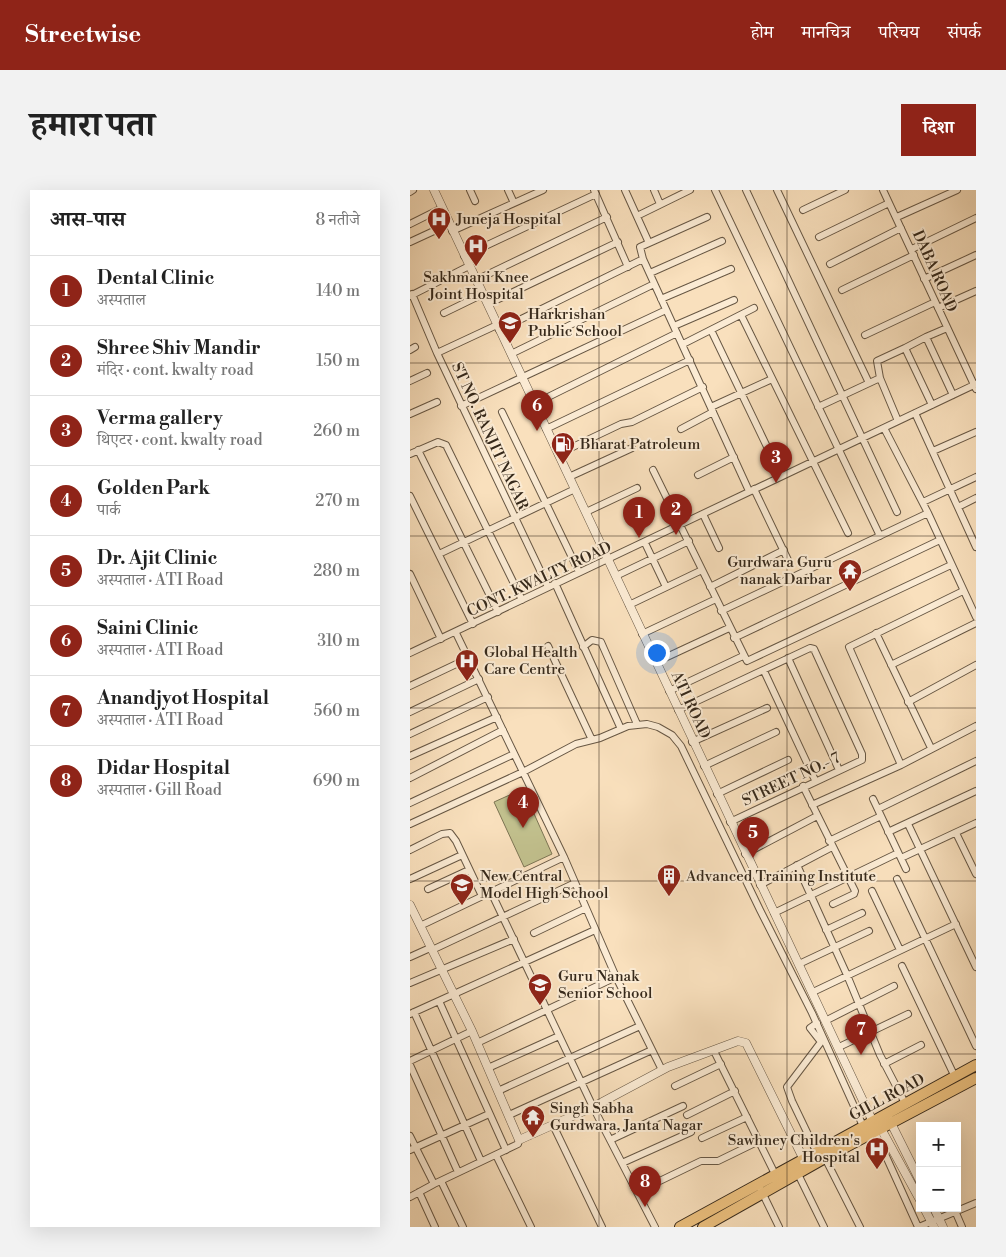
<!DOCTYPE html>
<html lang="hi">
<meta charset="utf-8">
<style>
:root{--surface:#fff;--page:#f2f2f2;--text:#222;--muted:#767676;--line:#e0e0e0;--accent:#8f2418}
body{margin:0;font-family:"Libre Bodoni","Noto Serif Devanagari",serif;background:var(--page);color:var(--text)}
.controls{position:absolute;right:15px;bottom:15px;display:grid;overflow:hidden;border-radius:0px;box-shadow:0 5px 20px #0002}
.controls button{width:45px;height:45px;display:grid;place-items:center;padding:0;border:0;border-bottom:1px solid var(--line);background:var(--surface);color:var(--text);font:25px sans-serif}
.you{position:absolute;left:246px;top:462px;width:18px;height:18px;margin:-12px;border:4px solid #fff;border-radius:50%;background:#1a73e8;box-shadow:0 0 0 8px #1a73e833}
.badge{display:grid;place-items:center;width:32px;height:32px;border-radius:50%;background:var(--accent);color:#fff;font-size:16px;font-weight:700}
.pin{position:absolute;translate:-50% -41px;filter:drop-shadow(0 1px 2px #0008)}
.pin::after{content:'';position:absolute;top:26px;width:18px;height:15px;background:inherit;clip-path:polygon(0 0,100% 0,50% 100%)}
.list{margin:0;padding:0;list-style:none}
h2{display:flex;justify-content:space-between;align-items:center;height:65px;margin:0;padding:0 20px;font-size:21px}
h2 small{font-size:16px;font-weight:400;color:var(--muted)}
.list li{display:grid;grid-template-columns:32px 1fr auto;gap:15px;align-items:center;box-sizing:border-box;height:70px;padding:0 20px;border-top:1px solid var(--line)}
.list b{display:block;font-size:19px;white-space:nowrap}
.list p{margin:0;font-size:16px;white-space:nowrap;color:var(--muted)}
.list em{font-size:16px;font-style:normal;color:var(--muted)}
.map{position:relative;flex:none;width:566px;height:1037px;overflow:hidden;border-radius:0px}
header{display:flex;align-items:center;gap:30px;box-sizing:border-box;height:70px;padding:0 25px;background:var(--accent);color:#fff}
header strong{font-size:24px}
nav{display:flex;gap:28px;margin-inline-start:auto;font-size:18px}
.intro{display:flex;align-items:center;justify-content:space-between;box-sizing:border-box;height:120px;padding:0 30px}
h1{margin:0;font-size:35px}
.button{padding:12px 22px;border-radius:0px;background:var(--accent);color:#fff;font-size:18px;font-weight:700}
main{display:flex;gap:30px;padding:0 30px}
aside{flex:1;background:var(--surface);border-radius:0px;box-shadow:0 5px 20px #0002}
.map>svg:first-child{display:block}
.green{fill:#c2c18e;stroke:#7c7554}
.lines{fill:none;stroke-linecap:round;stroke-linejoin:round}
.minor-casing{stroke:#675744;stroke-width:8}
.tertiary-casing{stroke:#675744;stroke-width:9}
.primary-casing{stroke:#36291b;stroke-width:12}
.minor{stroke:#fbebd4;stroke-width:6}
.tertiary{stroke:#fbebd4;stroke-width:8}
.primary{stroke:#ecc07e;stroke-width:10}
.grid{fill:none;stroke:#36291b;stroke-width:1;stroke-opacity:0.55}
.labels{text-anchor:middle;stroke-width:4;stroke-linejoin:round;paint-order:stroke}
.poi-label{font-size:15px;fill:#36291b;stroke:#fbebd4;text-anchor:start}
.street-label{font-size:15px;fill:#36291b;stroke:#fbebd4}
</style>
<header>
<strong>Streetwise</strong>
<nav><a>होम</a><a>मानचित्र</a><a>परिचय</a><a>संपर्क</a></nav>
</header>
<div class="intro"><h1>हमारा पता</h1><a class="button">दिशा</a></div>
<main>
<aside>
<h2>आस-पास<small>8 नतीजे</small></h2>
<ul class="list">
<li><span class="badge">1</span><div><b>Dental Clinic</b><p>अस्पताल</p></div><em>140 m</em></li>
<li><span class="badge">2</span><div><b>Shree Shiv Mandir</b><p>मंदिर · cont. kwalty road</p></div><em>150 m</em></li>
<li><span class="badge">3</span><div><b>Verma gallery</b><p>थिएटर · cont. kwalty road</p></div><em>260 m</em></li>
<li><span class="badge">4</span><div><b>Golden Park</b><p>पार्क</p></div><em>270 m</em></li>
<li><span class="badge">5</span><div><b>Dr. Ajit Clinic</b><p>अस्पताल · ATI Road</p></div><em>280 m</em></li>
<li><span class="badge">6</span><div><b>Saini Clinic</b><p>अस्पताल · ATI Road</p></div><em>310 m</em></li>
<li><span class="badge">7</span><div><b>Anandjyot Hospital</b><p>अस्पताल · ATI Road</p></div><em>560 m</em></li>
<li><span class="badge">8</span><div><b>Didar Hospital</b><p>अस्पताल · Gill Road</p></div><em>690 m</em></li>
</ul>
</aside>
<div class="map">
<svg width="566" height="1037" viewBox="0 0 566 1037">
<rect width="100%" height="100%" fill="#f9e0bd"/>
<filter id="stains"><feTurbulence type="fractalNoise" baseFrequency=".004" numOctaves="4"/><feColorMatrix values="0 0 0 0 .2 0 0 0 0 .09 0 0 0 0 .02 0 0 0 .5 -.17"/></filter>
<radialGradient id="worn" r=".72"><stop offset=".6" stop-color="#630" stop-opacity="0"/><stop offset="1" stop-color="#630" stop-opacity=".3"/></radialGradient>
<path class="green" d="M113,599L142,664L114,677L84,612Z"/>
<g class="lines">
<g class="minor-casing">
<path id="minor" d="M60,0L65,11
M98,0L104,13
M184,0L218,77
M215,0L239,53L230,57L233,69L339,301
M244,0L250,14
M305,0L470,346
M336,0L487,322
M367,0L459,193
M473,0L566,199
M0,2L3,0
M393,20L435,0
M227,26L280,0
M487,27L547,0
M0,34L32,18
M42,41L133,0
M409,47L479,13
M0,52L39,34
M239,53L297,27
M502,59L566,28
M54,66L186,4
M420,74L491,38
M240,83L312,51
M514,89L566,65
M66,90L197,27
M432,100L504,65
M2,104L27,163L138,397
M0,106L59,76
M251,109L321,79
M78,114L208,52
M528,118L566,101
M34,123L73,104
M331,125L438,343
M264,136L324,110
M537,138L516,147L543,205
M89,140L233,69
M301,140L371,286
M455,145L525,112
M516,147L495,158L522,215
M273,154L344,118
M0,160L5,157
M27,163L87,135
M101,164L244,94
M0,191L17,183
M124,214L267,143
M51,216L256,120
M301,217L362,189
M408,217L470,188
M92,222L169,382
M505,223L566,357
M0,224L27,212
M488,231L470,188L467,171L495,158
M474,238L518,323L566,427
M136,239L280,170
M271,239L303,222
M8,260L88,422
M523,261L566,242
M0,264L28,252L36,255L112,410
M148,264L211,234L222,232L293,197
M243,280L337,471L541,375
M288,285L324,267
M159,287L222,258
M344,299L378,370
M0,306L63,434
M513,312L566,287
M548,317L566,308
M176,322L227,298
M293,324L309,358
M235,353L256,397
M29,364L165,299
M0,384L31,449
M206,386L279,351
M145,393L211,539
M300,397L374,360
M219,415L292,380
M311,421L518,323
M46,443L154,667L206,787L252,880
M466,443L521,558
M232,444L306,409
M324,448L530,350
M138,456L182,550
M173,457L182,450L191,452L227,534
M0,463L566,194
M378,468L429,580
M246,472L319,438
M481,475L566,433
M354,481L405,590
M0,496L59,468
M259,501L333,466
M498,512L566,475
M268,520L400,458L404,459L452,564V570L320,632
M0,522L69,489
M0,544L78,507
M282,552L357,518
M0,566L87,527
M491,575L439,457L553,401
M294,576L366,542
M0,588L93,540
M393,596L445,701L444,704L423,714
M307,604L378,570
M463,609L496,679
M0,613L104,564
M402,615L491,575L566,536
M468,619L566,571
M0,634L113,582L166,554L190,548L218,536L237,534L248,537L262,545L271,556L350,720L402,823L453,936
M498,634L566,777
M478,642L566,601
M546,643L566,684
M419,651L471,626
M0,660L32,644L40,643L46,651L72,706
M335,664L407,626
M491,668L566,633
M387,675L437,785L470,865L496,915
M0,689L52,665
M487,689L566,856
M350,695L422,657
M18,699L59,680
M462,701L490,760
M81,702L183,917L245,1037
M364,723L488,663
M10,736L154,667
M416,740L452,723
M124,743L176,718
M22,760L165,693
M0,767L20,758
M389,774L459,741
M492,776L545,887
M0,793L104,749
M403,802L546,734
M29,811L96,960
M4,822L71,971
M0,824L185,740
M417,830L484,796
M67,853L206,787
M429,857L498,824
M304,861L365,984
M0,871L62,841
M474,874L511,855
M0,875L48,982
M78,878L149,846
M265,896L311,874
M88,901L230,836
M99,925L242,860
M277,925L325,901
M143,935L192,1037
M465,942L508,1037
M0,946L24,994L108,954L109,950
M292,948L337,927
M200,950L273,916
M0,960L79,924
M406,961L382,911L377,897L411,852L400,838L407,833
M86,965L121,1037
M415,968L450,1037
M212,973L281,942
M388,984L414,1037
M31,991L53,1037
M351,1000L369,1037
M9,1002L25,1037
M227,1002L291,971H308L349,951
M0,1007L24,994
M546,1023L552,1037
M509,1037L566,1013"/>
</g>
<g class="tertiary-casing">
<path id="tertiary" d="M24,0L463,932
M0,715L62,841L109,950L183,917L258,877L328,851L336,853L393,968
M479,929L510,991
M469,935L510,1010
M514,1018L524,1037
M524,1018L533,1037"/>
</g>
<g class="primary-casing">
<path id="primary" d="M270,1037L566,875
M293,1037L415,968L566,888"/>
</g>
<use href="#minor" class="minor"/>
<use href="#tertiary" class="tertiary"/>
<use href="#primary" class="primary"/>
</g>
<path class="grid" d="M189,0V1037M377,0V1037M0,173H566M0,346H566M0,518H566M0,691H566M0,864H566"/>
<defs>
<g id="hospital-pin" transform="scale(1.25)"><path d="M0 17L-7.5 6A9.5 9.5 0 1 1 7.5 6Z" fill="#8f2418" stroke="#fbebd4"/><path d="M-5-5h3v3.5h4V-5h3V5h-3V1.5h-4V5h-3Z" fill="#fff"/></g>
<g id="school-pin" transform="scale(1.25)"><path d="M0 17L-7.5 6A9.5 9.5 0 1 1 7.5 6Z" fill="#8f2418" stroke="#fbebd4"/><path d="M0-5L7-2L0 1L-7-2ZM-4 1L0 2.5L4 1V4Q0 6-4 4Z" fill="#fff"/></g>
<g id="fuel-pin" transform="scale(1.25)"><path d="M0 17L-7.5 6A9.5 9.5 0 1 1 7.5 6Z" fill="#8f2418" stroke="#fbebd4"/><path d="M-5.5-6h7V0h2V4h1.3V-2.5L3-4.5l.8-.8L6-3V5H2.5V1h-1V6h-7ZM-4.2-4.7v3.2H.2V-4.7Z" fill="#fff"/></g>
<g id="temple-pin" transform="scale(1.25)"><path d="M0 17L-7.5 6A9.5 9.5 0 1 1 7.5 6Z" fill="#8f2418" stroke="#fbebd4"/><path d="M0-6L5-2H3V0L6.5 2.5H4V6H1.5V3h-3V6H-4V2.5H-6.5L-3 0V-2H-5Z" fill="#fff"/></g>
<g id="building-pin" transform="scale(1.25)"><path d="M0 17L-7.5 6A9.5 9.5 0 1 1 7.5 6Z" fill="#8f2418" stroke="#fbebd4"/><path d="M-4-6H4V6H1V3H-1V6H-4ZM-2.5-4.3h1.7v1.8h-1.7ZM.8-4.3h1.7v1.8H.8ZM-2.5-1h1.7V.8h-1.7ZM.8-1h1.7V.8H.8Z" fill="#fff"/></g>
</defs>
<g fill-rule="evenodd">
<use href="#hospital-pin" x="29" y="29"/>
<use href="#hospital-pin" x="66" y="56"/>
<use href="#school-pin" x="100" y="133"/>
<use href="#fuel-pin" x="153" y="254"/>
<use href="#temple-pin" x="440" y="381"/>
<use href="#hospital-pin" x="57" y="471"/>
<use href="#building-pin" x="259" y="686"/>
<use href="#school-pin" x="52" y="695"/>
<use href="#school-pin" x="130" y="795"/>
<use href="#temple-pin" x="123" y="927"/>
<use href="#hospital-pin" x="467" y="959"/>
</g>
<g class="labels">
<g class="poi-label">
<text x="46" y="34">Juneja Hospital</text>
<text x="66" y="92" text-anchor="middle">Sakhmani Knee<tspan x="66" dy="17">Joint Hospital</tspan></text>
<text x="118" y="129">Harkrishan<tspan x="118" dy="17">Public School</tspan></text>
<text x="170" y="259">Bharat Patroleum</text>
<text x="422" y="377" text-anchor="end">Gurdwara Guru<tspan x="422" dy="17">nanak Darbar</tspan></text>
<text x="74" y="467">Global Health<tspan x="74" dy="17">Care Centre</tspan></text>
<text x="70" y="691">New Central<tspan x="70" dy="17">Model High School</tspan></text>
<text x="276" y="691">Advanced Training Institute</text>
<text x="148" y="791">Guru Nanak<tspan x="148" dy="17">Senior School</tspan></text>
<text x="140" y="923">Singh Sabha<tspan x="140" dy="17">Gurdwara, Janta Nagar</tspan></text>
<text x="450" y="955" text-anchor="end">Sawhney Children's<tspan x="450" dy="17">Hospital</tspan></text>
</g>
<g class="street-label">
<text transform="translate(525 81) rotate(66)" y="5">DABA ROAD</text>
<text transform="translate(80 246) rotate(65)" y="5">ST NO. RANJIT NAGAR</text>
<text transform="translate(129 389) rotate(-25)" y="5">CONT. KWALTY ROAD</text>
<text transform="translate(281 515) rotate(65)" y="5">ATI ROAD</text>
<text transform="translate(381 589) rotate(-25)" y="5">STREET NO.- 7</text>
<text transform="translate(477 907) rotate(-28)" y="5">GILL ROAD</text>
</g>
</g>
<rect width="100%" height="100%" filter="url(#stains)"/>
<rect width="100%" height="100%" fill="url(#worn)"/>
</svg>
<div class="controls">
<button>+</button>
<button>−</button>
</div>
<div class="you"></div>
<div class="pin badge" style="left:229px;top:348px">1</div>
<div class="pin badge" style="left:266px;top:345px">2</div>
<div class="pin badge" style="left:366px;top:293px">3</div>
<div class="pin badge" style="left:113px;top:638px">4</div>
<div class="pin badge" style="left:343px;top:668px">5</div>
<div class="pin badge" style="left:127px;top:241px">6</div>
<div class="pin badge" style="left:451px;top:865px">7</div>
<div class="pin badge" style="left:235px;top:1017px">8</div>
</div>
</main>
